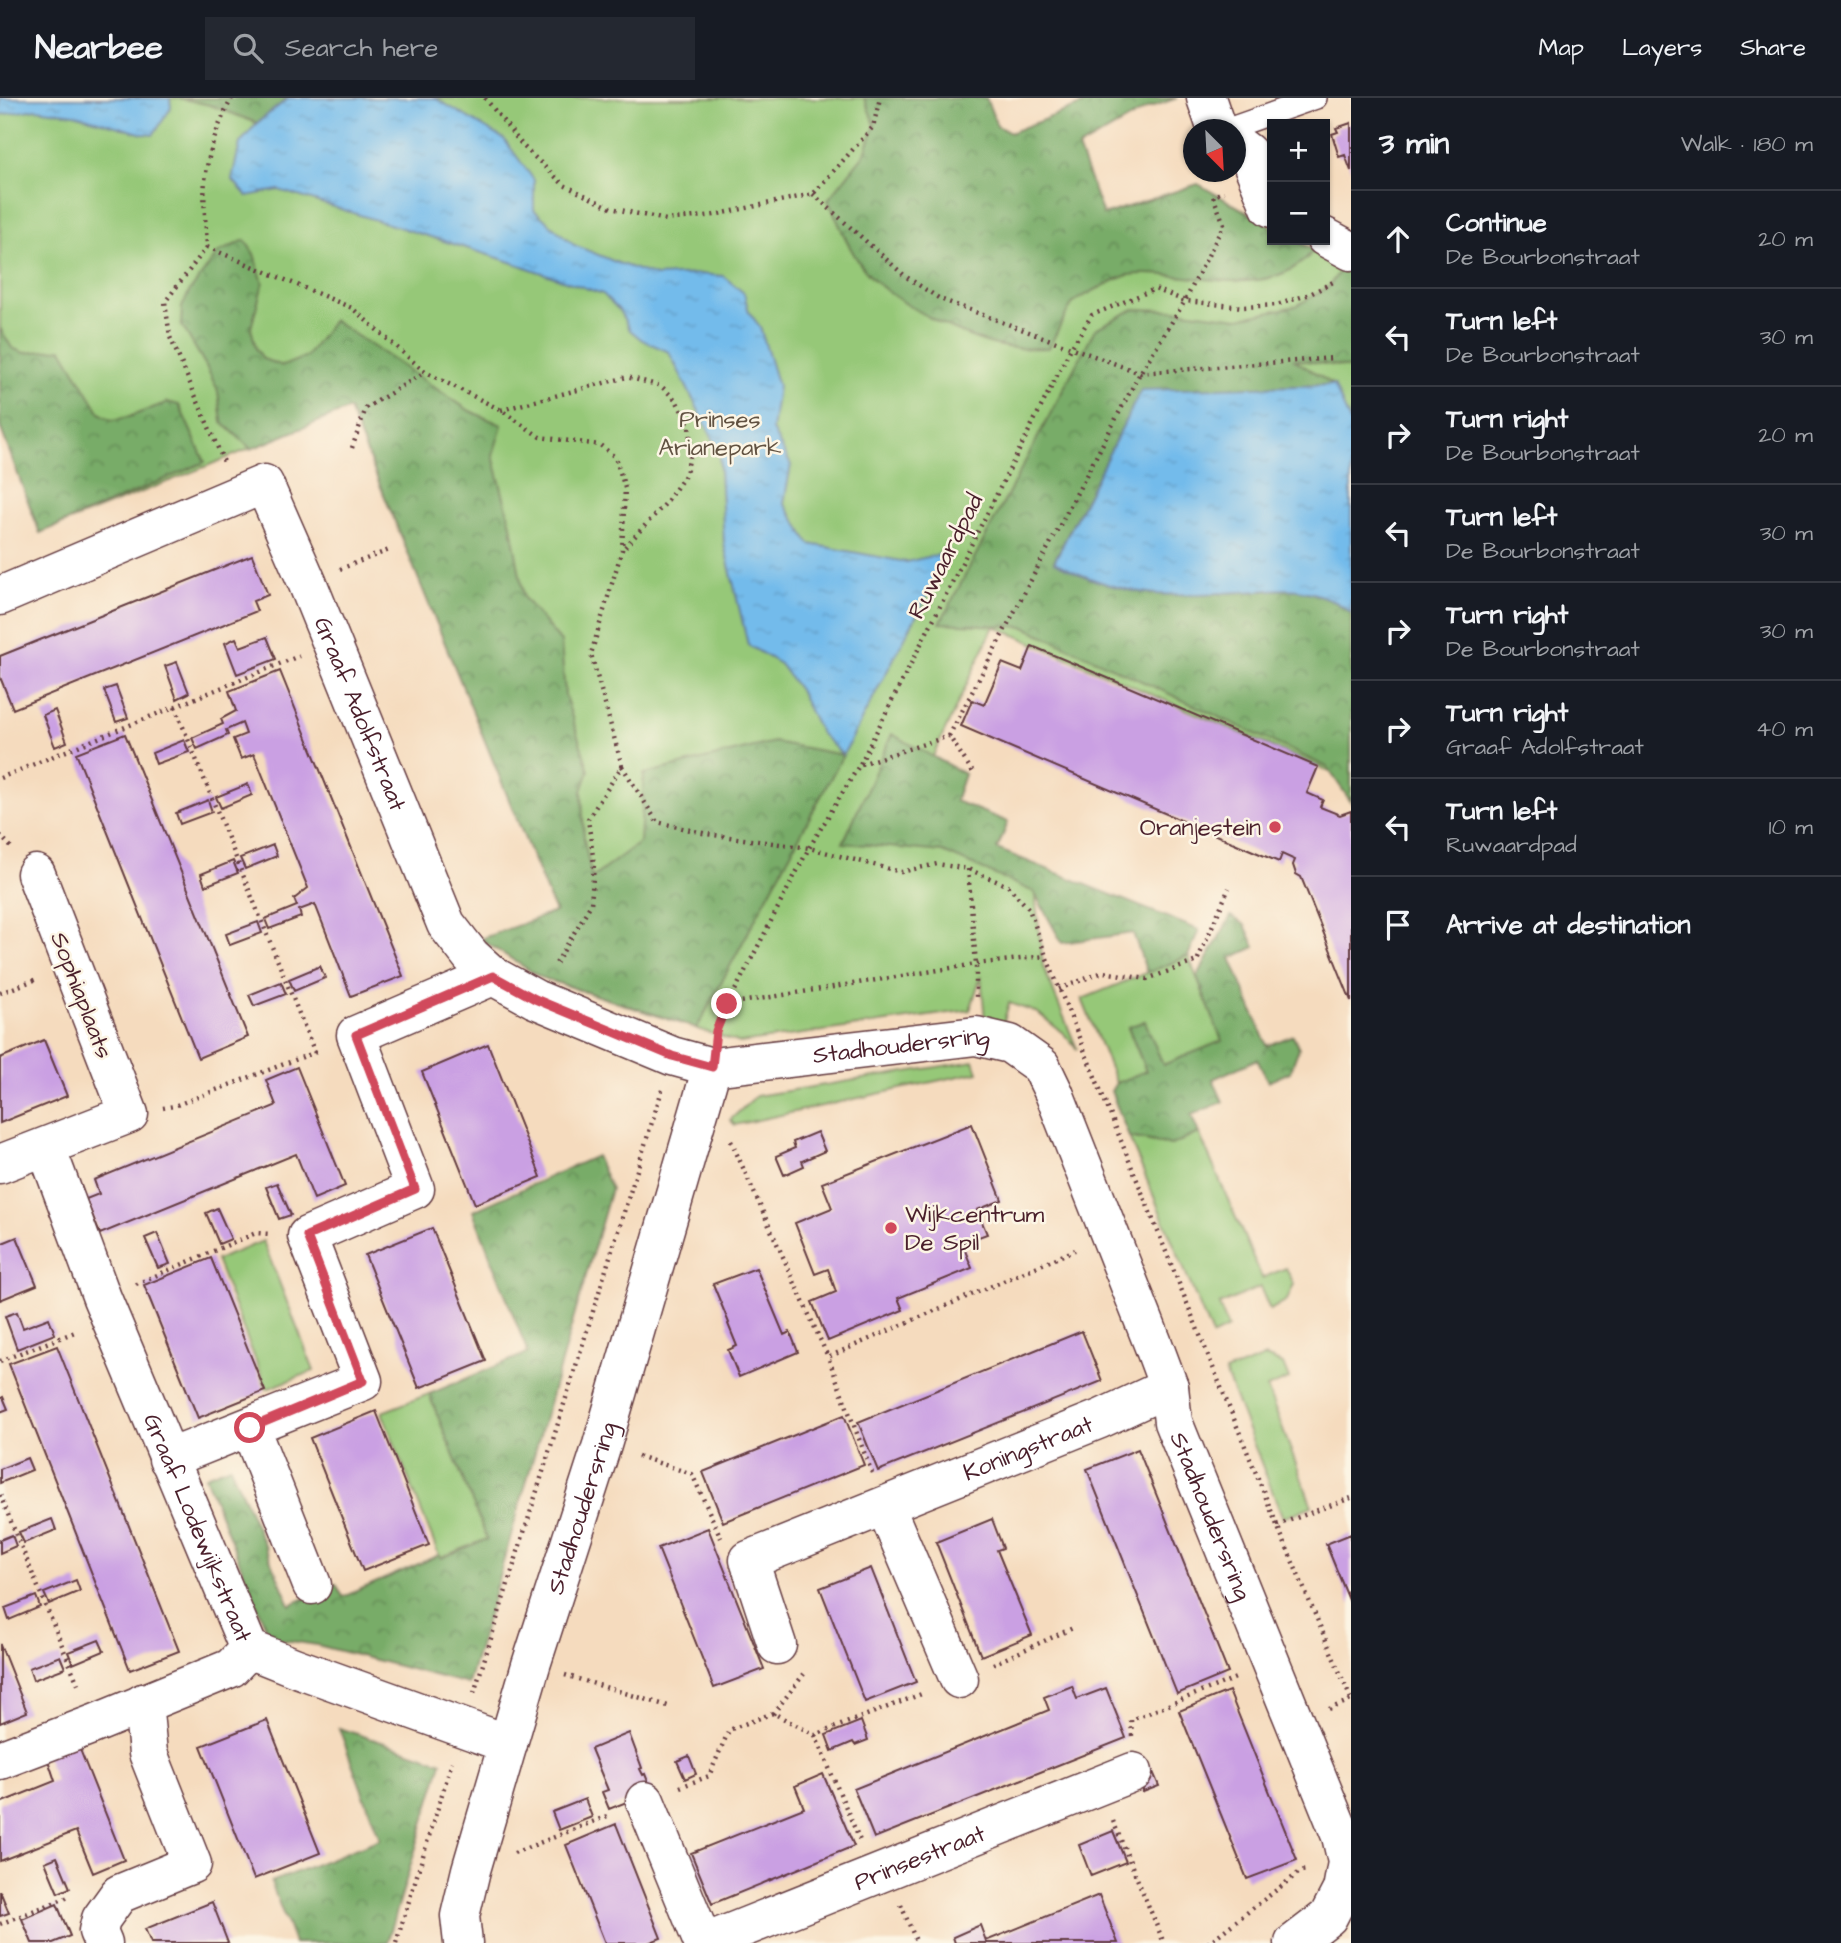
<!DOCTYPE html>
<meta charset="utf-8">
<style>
:root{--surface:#171b24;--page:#242831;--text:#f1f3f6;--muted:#9ea1a6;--line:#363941}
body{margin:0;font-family:"Architects Daughter",sans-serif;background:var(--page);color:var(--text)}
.controls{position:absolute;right:21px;top:21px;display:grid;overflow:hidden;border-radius:0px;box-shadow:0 2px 5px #0004}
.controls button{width:63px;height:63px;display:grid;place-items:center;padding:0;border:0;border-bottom:2px solid var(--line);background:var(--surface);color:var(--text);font:35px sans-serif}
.compass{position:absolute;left:1183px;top:21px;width:63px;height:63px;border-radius:50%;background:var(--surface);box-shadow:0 2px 5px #0004;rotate:156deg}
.stop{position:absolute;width:21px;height:21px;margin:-16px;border:5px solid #d1495b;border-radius:50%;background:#fff}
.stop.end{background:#d1495b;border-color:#fff;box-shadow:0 2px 7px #0008}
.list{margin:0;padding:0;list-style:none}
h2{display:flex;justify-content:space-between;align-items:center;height:91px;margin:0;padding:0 28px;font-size:30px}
h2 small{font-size:23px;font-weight:400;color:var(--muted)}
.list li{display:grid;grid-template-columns:46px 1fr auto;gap:21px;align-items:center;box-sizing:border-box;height:98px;padding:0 28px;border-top:2px solid var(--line)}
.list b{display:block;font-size:26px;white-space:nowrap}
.list p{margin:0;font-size:23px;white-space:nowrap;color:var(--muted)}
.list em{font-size:23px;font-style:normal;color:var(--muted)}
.icon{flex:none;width:38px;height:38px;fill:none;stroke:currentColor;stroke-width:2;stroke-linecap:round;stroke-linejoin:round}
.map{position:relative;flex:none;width:1351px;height:1845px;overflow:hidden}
header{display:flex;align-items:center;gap:42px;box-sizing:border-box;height:98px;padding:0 35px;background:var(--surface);border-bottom:2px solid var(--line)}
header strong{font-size:33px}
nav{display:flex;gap:38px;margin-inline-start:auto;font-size:24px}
.search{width:490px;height:63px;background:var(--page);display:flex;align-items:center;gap:18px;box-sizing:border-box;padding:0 24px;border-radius:0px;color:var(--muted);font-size:26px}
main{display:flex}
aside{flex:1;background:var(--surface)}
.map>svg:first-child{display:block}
.green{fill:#96c878;stroke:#707452;stroke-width:2}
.forest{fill:url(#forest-crowns);stroke:#61664a;stroke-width:2}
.water{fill:url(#water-ripples);stroke:#5e6d8b;stroke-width:2}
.building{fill:#caa0e3}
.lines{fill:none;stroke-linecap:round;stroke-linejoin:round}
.lane-casing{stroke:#643b41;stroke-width:24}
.street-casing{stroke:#643b41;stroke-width:41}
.path{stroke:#643b41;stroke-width:4.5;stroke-dasharray:2 5;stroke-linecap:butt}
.lane{stroke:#fff;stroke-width:21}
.street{stroke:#fff;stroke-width:38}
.route{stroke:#d1495b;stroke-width:9}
.poi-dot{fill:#d1495b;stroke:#fcf5e5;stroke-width:2.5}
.labels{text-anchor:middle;stroke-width:5;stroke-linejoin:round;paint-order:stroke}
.park-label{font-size:24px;fill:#615242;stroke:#fcf5e5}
.street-label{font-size:24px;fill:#4a1f2b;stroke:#fcf5e5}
.poi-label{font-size:24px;fill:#4a1f2b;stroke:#fcf5e5;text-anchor:end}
</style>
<header>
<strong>Nearbee</strong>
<div class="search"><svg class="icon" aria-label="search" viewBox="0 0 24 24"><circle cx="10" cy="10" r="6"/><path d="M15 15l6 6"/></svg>Search here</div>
<nav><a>Map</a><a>Layers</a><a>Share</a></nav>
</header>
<main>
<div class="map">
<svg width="1351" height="1845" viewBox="0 0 1351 1845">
<defs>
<pattern id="forest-crowns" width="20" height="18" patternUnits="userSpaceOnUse" patternTransform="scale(1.75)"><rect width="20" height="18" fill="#78ac68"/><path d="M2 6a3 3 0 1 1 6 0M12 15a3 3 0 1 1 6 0" fill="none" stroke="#648b56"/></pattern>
<pattern id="water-ripples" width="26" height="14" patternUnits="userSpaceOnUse" patternTransform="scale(1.75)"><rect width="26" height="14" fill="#73bbeb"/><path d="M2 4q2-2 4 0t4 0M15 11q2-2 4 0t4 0" fill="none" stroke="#65a0ca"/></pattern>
</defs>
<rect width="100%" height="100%" fill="#fcf5e5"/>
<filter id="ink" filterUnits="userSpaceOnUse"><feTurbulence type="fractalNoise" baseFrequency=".0143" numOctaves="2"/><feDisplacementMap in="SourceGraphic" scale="14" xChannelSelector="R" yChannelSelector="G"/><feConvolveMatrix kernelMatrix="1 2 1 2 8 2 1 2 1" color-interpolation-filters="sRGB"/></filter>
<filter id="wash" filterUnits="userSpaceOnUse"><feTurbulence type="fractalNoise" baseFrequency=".00686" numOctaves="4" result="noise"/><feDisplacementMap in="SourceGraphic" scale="28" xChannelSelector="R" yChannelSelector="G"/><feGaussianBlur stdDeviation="1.57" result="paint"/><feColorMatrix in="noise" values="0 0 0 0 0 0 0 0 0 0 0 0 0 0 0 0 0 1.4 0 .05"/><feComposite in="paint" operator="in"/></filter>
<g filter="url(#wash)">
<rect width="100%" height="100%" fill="#f5dbbe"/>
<path class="green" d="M0,0H986L997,28L1010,35L1099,0H1177L1148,10L1078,50L1103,117L1198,86L1272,128V142H1296L1351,173V683L994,528L933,658L964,676L955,703L1008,724L997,751L1035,794L1043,868L1077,951L1064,936L1038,915L1009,905L1003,926L985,923L981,878L970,912L740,945L540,879L515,862L555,814L349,311L40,435L0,328Z
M1188,858L1223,943L1163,967L1144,923L1128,930L1146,973L1116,985L1082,901Z
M974,963L978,974L735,1027L730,1022L756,998Z
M1199,1035L1262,1180L1286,1170L1294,1186L1287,1202L1270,1212L1260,1189L1219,1207L1228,1230L1212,1238L1129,1039L1171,1047Z
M263,1143L314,1273L267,1291L216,1162Z
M1265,1259L1283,1266L1289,1281L1267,1290L1312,1408L1283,1420L1225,1274Z
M429,1296L488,1441L440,1460L382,1314Z"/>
<path class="forest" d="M178,0H289L257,25L210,7Z
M864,0H986L997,28L1010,35L1099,0H1177L1148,10L1078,50L1103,117L1198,86L1272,129V142H1295L1314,152C1269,208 1188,170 1129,177C1121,178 1083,198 1075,203C1068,209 1054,240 1049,250C1033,250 1016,252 1001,248C962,240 896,205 869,177C850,156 840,127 828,102L865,55L875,27Z
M245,142L254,156L263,185L251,230L256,250L263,261L283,268L307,258L333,222L470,313L502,327L493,357L511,427L524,500L561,544L565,597L589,673L582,693L584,742L592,780L640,744L644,676L774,644L843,657L697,930L540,879L480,841L555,814L349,311L251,351L222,324L218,293L206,268L181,226L182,209L189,194L219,154Z
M1342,170L1351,174V270L1293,261L1334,287L1141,293L1054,463C1085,480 1121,493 1157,496C1191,498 1225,495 1259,493C1272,492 1285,490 1297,492C1316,495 1337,502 1351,515V704L1327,669L1025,529L940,525L1095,231L1134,211L1175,212L1239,220L1296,208L1328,189Z
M0,230L12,250L24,255L62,251L100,315L112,322L129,319L168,304L179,307L205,364L40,435L0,328Z
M892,636L964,676L955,703L1008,724L997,751L1199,832L1188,858L1147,875L1133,835L1062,845L1034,794L943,754L843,745Z
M1231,818L1245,827L1255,849L1231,860L1267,948L1293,937L1299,950L1290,974L1268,984L1257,961L1213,981L1223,1004L1191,1017L1199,1035L1171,1047L1129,1039L1111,993L1116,985L1146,973L1128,929L1145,923L1163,967L1222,943L1197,879Z
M596,1058L611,1091L468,1586L317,1547L270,1540L205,1378L230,1368L290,1507L336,1486L343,1499L439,1457L441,1460L487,1441L429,1296L528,1255L473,1113Z
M339,1630L442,1664L387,1845H294L271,1784L380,1741Z"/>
<path class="water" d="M0,0H170L171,10L153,37L143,36L74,16L36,11L0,17Z
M289,0H435L504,41L534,82V112L574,147L618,165L656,178L699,176L723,178L744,195L749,214L760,229L778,288L772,332L791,367L784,405L810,446L906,464L950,454L843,657L821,636L799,592L780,566L748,547L724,446L719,353L669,254L642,242L630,232L619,212L603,196L508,163L279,92L247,98L232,81L240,45L257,25Z
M1334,287L1351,326V515C1337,502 1316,495 1297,492C1285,490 1272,492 1259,493C1225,495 1191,498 1156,496C1121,493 1085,480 1054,464L1141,292Z"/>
<g id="blocks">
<path class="building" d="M1351,25V73L1345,57L1339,59L1332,36L1338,34L1336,30Z
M252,457L268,497L253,503L257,513L13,611L0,579V558Z
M267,539L276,561L237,576L225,545L236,540L240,549Z
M1032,548L1318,669L1307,695L1323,702L1320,709L1340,717L1351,713V903L1301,779L1296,776L1293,767L1295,762L1282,756L1279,764L1267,759L961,628L972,602L984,607L1002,565L1022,573Z
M177,564L189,595L177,601L165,568Z
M280,573L403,878L351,898L315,806L299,812L301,819L269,831L265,821L297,808L294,801L308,790L254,656L241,661L233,641L246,636L242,625L226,632L228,637L197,651L192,640L223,626L221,621L236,613L229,593Z
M116,588L128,620L116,624L104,592Z
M55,612L67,644L55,649L43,617Z
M125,636L248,939L198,960L76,655Z
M184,642L189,654L156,666L152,655Z
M248,686L252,697L221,710L216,699Z
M208,702L212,714L180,726L176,715Z
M273,747L277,758L245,771L240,760Z
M233,763L238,775L205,788L201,776Z
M258,824L262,835L230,847L226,836Z
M320,868L325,880L294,893L289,881Z
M281,884L286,896L254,908L249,897Z
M44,942L67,998L0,1025V960Z
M488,946L541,1079L475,1106L422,974Z
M297,969L345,1088L314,1101L296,1056L100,1136L86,1101L99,1096L94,1082L275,1008L276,1007L266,982Z
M972,1026L1002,1102L977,1112L987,1136L962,1145L972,1170L898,1200L903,1212L828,1243L812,1204L836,1194L828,1171L815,1176L795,1125L832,1110L822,1085Z
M817,1034L825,1053L802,1063L804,1068L784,1077L776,1058L795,1050L793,1044Z
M277,1085L291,1117L279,1121L266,1089Z
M217,1110L231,1141L219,1146L206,1115Z
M432,1130L486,1263L419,1290L365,1157Z
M157,1135L170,1166L158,1170L145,1140Z
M17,1139L37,1187L0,1202V1146Z
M211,1160L265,1293L198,1320L144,1187Z
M756,1170L784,1237L790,1234L798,1254L739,1279L728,1252L737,1248L728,1226L729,1225L713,1186Z
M17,1214L23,1230L49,1220L55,1236L17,1251L5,1218Z
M1082,1233L1102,1283L878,1373L858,1324Z
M57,1248L179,1553L130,1572L9,1266Z
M3,1299L8,1311L0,1314V1301Z
M376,1313L429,1447L363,1473L310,1340Z
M844,1317L864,1367L723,1424L703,1374Z
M1138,1351L1228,1575L1177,1596L1087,1371Z
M27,1360L32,1372L0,1385V1371Z
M52,1421L56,1432L24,1445L19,1434Z
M992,1421L1003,1450L997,1452L1032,1537L981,1558L936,1444Z
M708,1430L764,1571L714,1590L658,1450Z
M1351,1436V1507L1326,1446Z
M12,1437L16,1448L0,1455V1442Z
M871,1470L916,1584L865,1604L820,1490Z
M76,1482L80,1493L49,1506L44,1495Z
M36,1498L40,1509L9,1522L5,1510Z
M99,1542L104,1553L73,1566L68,1554Z
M0,1546L27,1614L0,1625Z
M60,1558L65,1570L33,1582L29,1570Z
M1072,1588L1077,1601L1106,1590L1126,1640L874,1740L854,1691L1049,1612L1044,1599Z
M1229,1593L1297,1762L1247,1781L1179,1613Z
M267,1622L320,1755L254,1781L201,1648Z
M861,1623L868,1642L855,1647L853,1644L832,1653L826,1637Z
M629,1635L642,1670L640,1671L643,1677L645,1676L652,1694L609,1711L602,1694L608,1692L591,1651Z
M77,1644L124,1762L93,1775L76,1733L0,1763V1705L55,1683L46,1656Z
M689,1658L696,1676L685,1681L677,1663Z
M1150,1667L1159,1688L1143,1694L1141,1670Z
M823,1676L854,1748L712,1806L691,1755L804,1710L795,1688Z
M585,1701L592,1719L559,1732L552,1714Z
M616,1726L661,1840L648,1845H605L566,1747Z
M1113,1733L1126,1764L1091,1778L1079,1747Z
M57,1759L70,1790L58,1795L45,1764Z
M0,1793L9,1815L0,1818Z
M1099,1797L1118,1845H955L953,1839L980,1827L986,1843Z
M212,1804L228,1845H151L145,1831Z
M57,1806L70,1838L53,1845H32L22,1821Z"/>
</g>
</g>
<g filter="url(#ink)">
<use href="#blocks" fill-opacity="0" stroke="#643b41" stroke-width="2"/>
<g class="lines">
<g class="lane-casing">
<path id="lane" d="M1225,32L1316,0"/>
</g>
<g class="street-casing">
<g id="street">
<path d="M1206,0L1217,32"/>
<path d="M1236,46L1248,55L1270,109L1272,110"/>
<path d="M1325,139L1351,153"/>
<path id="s1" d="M0,498L264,386L307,484L446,826L471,858L493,878L535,901L672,958L712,969L976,938L1010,946L1041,968L1054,995L1153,1246L1169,1289L1173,1324L1341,1738L1347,1764L1342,1792L1328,1819L1294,1845"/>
<path id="s2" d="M46,1049L102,1200L249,1551L294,1569L508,1646"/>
<path d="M0,1066L129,1016L36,776"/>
<path d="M250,1330L312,1487"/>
<path d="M168,1361L363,1283L307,1138L415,1091L356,937L493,878"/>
<path d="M885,1408L959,1581"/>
<path id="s3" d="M777,1547L749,1462L1100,1321L1169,1289"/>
<path d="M0,1662L94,1626L231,1570L249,1551"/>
<path d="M645,1703L703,1845"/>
<path d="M103,1845L98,1833L101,1821L119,1796L192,1766L148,1655L143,1605"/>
<path id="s4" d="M463,1845L460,1818L471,1772L531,1567L602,1347L712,969"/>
<path id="s5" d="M705,1845L1133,1674"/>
</g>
</g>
<path class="path" d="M232,0C218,26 208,54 205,83C203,104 206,127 207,149L352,210L425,274L501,312L540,339L600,347L615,359L625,390L622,452L591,556L622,668L588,721L594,766L591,806L554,869
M485,0L523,48L564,87L611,110L666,122L714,117L813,96L873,29L880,0
M813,96L905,178L940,201L1140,275L1334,260
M207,149L165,204L170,239L224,364
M501,312L627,279L661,288L676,302L689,327L691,353L686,376L665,406L623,451
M352,350L366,310L425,274
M340,471L392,451
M175,609L315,955
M949,638L1140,275L1185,203L1224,126L1213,98L1224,94
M861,666L949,638L974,676
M622,668L657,724L707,736L809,750L901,774L937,766L968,771L1008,788L1029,811L1046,858L1277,1427L1351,1601
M0,680L299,558
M0,737L11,749
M968,771L976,866V903
M1059,891L1103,874L1147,881L1197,863L1229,790
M0,895L37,881
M728,906L976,866L1046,858
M717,930L728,906L809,750L860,666L1071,250L1092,217L1155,191L1185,203L1243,209L1277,207L1310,196L1333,184
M163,1010L174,1008L316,954
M731,1043L828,1259
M136,1186L256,1135L271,1136
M0,1263L75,1234
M638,1358L692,1376L721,1440
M872,1375L828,1259L1075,1152
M0,1397L80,1591
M1277,1427L1351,1400
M993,1566L1073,1530
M565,1577L668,1608
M474,1595L662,992
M1329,1611L1351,1602
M773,1616L804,1576
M815,1637L861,1745
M1132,1638L1131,1622L1238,1579
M680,1689L709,1678L729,1632L773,1615L815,1637L924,1595
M1113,1723L1164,1845
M514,1755L610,1717
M901,1807L917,1845
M0,1826L71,1798
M396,1845L452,1664
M1208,1845L1301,1773L1309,1772"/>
<use href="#lane" class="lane"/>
<use href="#street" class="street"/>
</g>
</g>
<g class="lines" filter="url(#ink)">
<path class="route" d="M250,1330L363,1283L307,1138L415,1091L356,937L493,878L535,901L672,958L712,969L716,933L727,906"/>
</g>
<g class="poi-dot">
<circle cx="1275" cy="729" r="7"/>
<circle cx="891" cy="1130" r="7"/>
</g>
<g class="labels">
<g class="park-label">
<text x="720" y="329">Prinses<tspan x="720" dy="28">Arianepark</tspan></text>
</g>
<g class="street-label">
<text transform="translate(945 458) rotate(-63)" y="8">Ruwaardpad</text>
<text dy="8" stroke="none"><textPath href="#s1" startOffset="536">Graaf Adolfstraat</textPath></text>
<text transform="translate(82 897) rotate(69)" y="8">Sophiaplaats</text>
<text dy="8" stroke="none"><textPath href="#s1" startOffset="1262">Stadhoudersring</textPath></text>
<text dy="8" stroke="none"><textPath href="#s3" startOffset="390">Koningstraat</textPath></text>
<text dy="8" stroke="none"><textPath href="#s4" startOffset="453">Stadhoudersring</textPath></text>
<text dy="8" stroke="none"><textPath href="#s1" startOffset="1892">Stadhoudersring</textPath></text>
<text dy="8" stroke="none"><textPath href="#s2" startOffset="410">Graaf Lodewijkstraat</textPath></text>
<text dy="8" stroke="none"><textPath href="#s5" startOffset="231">Prinsestraat</textPath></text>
</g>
<g class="poi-label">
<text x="1261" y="737">Oranjestein</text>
<text x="905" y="1124" text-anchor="start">Wijkcentrum<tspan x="905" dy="28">De Spil</tspan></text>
</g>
</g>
</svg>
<div class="controls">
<button>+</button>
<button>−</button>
</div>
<svg class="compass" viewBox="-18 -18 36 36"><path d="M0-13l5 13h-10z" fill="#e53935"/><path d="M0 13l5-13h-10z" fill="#9ea1a6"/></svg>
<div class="stop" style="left:250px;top:1330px"></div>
<div class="stop end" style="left:727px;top:906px"></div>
</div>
<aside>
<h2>3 min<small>Walk · 180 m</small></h2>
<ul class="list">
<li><svg class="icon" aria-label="ahead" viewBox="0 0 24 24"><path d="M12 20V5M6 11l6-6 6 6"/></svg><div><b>Continue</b><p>De Bourbonstraat</p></div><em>20 m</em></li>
<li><svg class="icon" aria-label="left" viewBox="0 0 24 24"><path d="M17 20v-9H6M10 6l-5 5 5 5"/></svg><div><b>Turn left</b><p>De Bourbonstraat</p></div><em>30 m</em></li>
<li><svg class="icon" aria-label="right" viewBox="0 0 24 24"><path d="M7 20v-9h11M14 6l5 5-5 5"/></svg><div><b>Turn right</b><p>De Bourbonstraat</p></div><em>20 m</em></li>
<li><svg class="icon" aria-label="left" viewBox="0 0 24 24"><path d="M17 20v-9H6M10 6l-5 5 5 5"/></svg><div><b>Turn left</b><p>De Bourbonstraat</p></div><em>30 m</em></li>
<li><svg class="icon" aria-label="right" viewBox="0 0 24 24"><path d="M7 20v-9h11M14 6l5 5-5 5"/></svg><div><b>Turn right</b><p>De Bourbonstraat</p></div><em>30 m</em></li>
<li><svg class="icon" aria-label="right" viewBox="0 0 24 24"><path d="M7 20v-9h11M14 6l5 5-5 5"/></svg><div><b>Turn right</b><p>Graaf Adolfstraat</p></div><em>40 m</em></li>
<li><svg class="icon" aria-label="left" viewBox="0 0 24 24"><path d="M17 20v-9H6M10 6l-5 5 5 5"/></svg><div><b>Turn left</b><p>Ruwaardpad</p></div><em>10 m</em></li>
<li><svg class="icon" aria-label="arrive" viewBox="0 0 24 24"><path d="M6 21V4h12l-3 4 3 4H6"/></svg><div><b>Arrive at destination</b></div></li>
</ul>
</aside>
</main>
